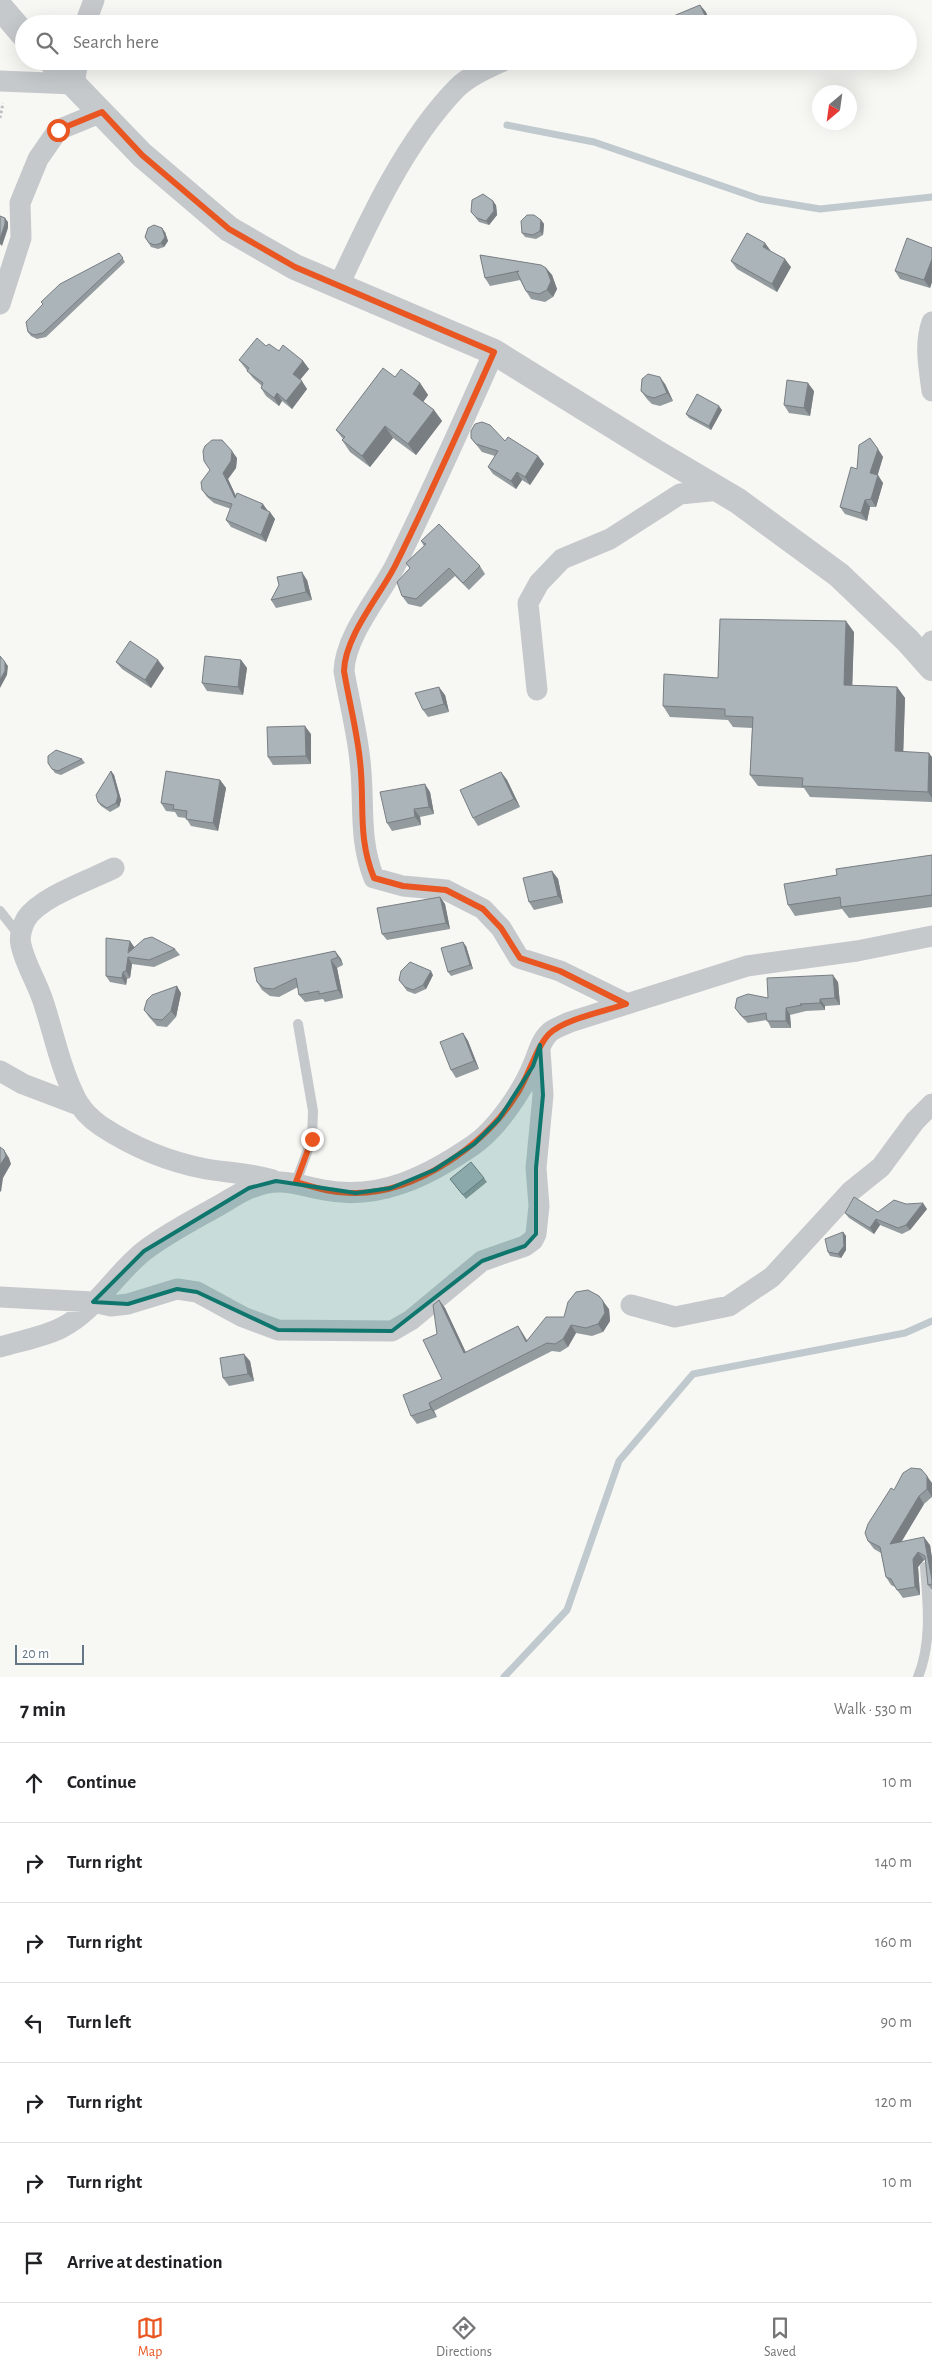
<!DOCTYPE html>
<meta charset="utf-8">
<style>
:root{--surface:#fff;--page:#f6f6f6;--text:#202124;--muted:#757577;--line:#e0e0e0;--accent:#ea5621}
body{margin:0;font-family:"Alegreya Sans",sans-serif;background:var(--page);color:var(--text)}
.compass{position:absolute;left:812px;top:85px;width:45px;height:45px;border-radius:50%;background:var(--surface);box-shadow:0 5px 20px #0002;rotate:209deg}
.scale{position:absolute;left:15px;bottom:12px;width:69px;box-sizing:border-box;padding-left:5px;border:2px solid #657786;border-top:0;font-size:14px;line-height:18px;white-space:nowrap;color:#657786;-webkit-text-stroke:4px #fff;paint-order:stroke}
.stop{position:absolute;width:15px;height:15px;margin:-11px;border:4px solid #ea5621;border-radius:50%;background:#fff}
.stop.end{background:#ea5621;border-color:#fff;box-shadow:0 1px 5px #0008}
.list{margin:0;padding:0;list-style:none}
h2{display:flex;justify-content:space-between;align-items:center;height:65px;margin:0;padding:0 20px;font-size:21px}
h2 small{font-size:16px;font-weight:400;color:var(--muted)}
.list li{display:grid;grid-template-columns:32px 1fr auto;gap:15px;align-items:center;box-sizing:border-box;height:80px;padding:0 20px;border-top:1px solid var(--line)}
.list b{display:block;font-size:19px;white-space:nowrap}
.list em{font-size:16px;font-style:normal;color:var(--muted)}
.icon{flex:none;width:28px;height:28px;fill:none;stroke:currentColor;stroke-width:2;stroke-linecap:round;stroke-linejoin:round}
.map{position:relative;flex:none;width:932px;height:1677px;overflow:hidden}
.search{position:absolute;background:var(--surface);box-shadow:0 5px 20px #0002;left:15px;right:15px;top:15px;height:55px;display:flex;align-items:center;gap:12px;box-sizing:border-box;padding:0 18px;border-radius:28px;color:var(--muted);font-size:19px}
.sheet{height:625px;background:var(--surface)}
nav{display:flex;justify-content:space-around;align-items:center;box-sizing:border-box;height:70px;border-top:1px solid var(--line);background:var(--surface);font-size:14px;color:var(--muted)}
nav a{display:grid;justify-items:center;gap:2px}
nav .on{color:var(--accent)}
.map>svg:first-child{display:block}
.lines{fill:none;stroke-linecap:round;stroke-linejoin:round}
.stream{stroke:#bfc9ce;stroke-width:7}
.path{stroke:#bec1c3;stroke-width:3;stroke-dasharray:2.5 2.5;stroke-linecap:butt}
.service{stroke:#c5c9cc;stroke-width:10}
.minor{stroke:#c5c9cc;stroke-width:21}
.tertiary{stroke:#c5c9cc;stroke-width:26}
.wall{fill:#939b9f}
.shaded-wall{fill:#787e82}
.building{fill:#abb4b9;stroke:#787e82}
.route{stroke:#ea5621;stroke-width:6}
.marked{fill:#0f766e;fill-opacity:0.2;stroke:#0f766e;stroke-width:4;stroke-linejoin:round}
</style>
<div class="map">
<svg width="932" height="1677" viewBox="0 0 932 1677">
<rect width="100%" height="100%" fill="#f7f7f4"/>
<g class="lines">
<path class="stream" d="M507,125L594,142L760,199L820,209L932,197
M504,1677L567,1610L619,1461L693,1374L905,1333L932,1321"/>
<path class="path" d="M0,118L3,103"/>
<path class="service" d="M0,911L19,935
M296,1182L312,1139L313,1111L298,1024
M918,1677C932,1643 928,1603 925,1567"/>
<path class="minor" d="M85,24L94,0
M0,81L74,84L78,61
M339,285C369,220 406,140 457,88C469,76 488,68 503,61
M0,304L21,238L20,203L38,159L58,130L102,112
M932,322C924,345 929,367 932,391
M494,352C462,424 430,496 395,566C379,597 345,636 344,671C349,701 357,731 360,761C365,803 358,838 374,878L403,886L446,890L483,909L501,928L519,958L560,971L627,1004
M922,656L932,641
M537,690L528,603L539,583L562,559L610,539L680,494L720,490
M114,868C90,880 40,897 26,919C22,926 19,937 21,945C25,964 37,982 43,1001C54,1034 60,1067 76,1099C81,1109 91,1119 101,1126C133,1147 169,1162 206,1169C229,1173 251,1173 273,1180
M0,1071L23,1084L81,1106
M0,1297L93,1302L111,1306L128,1304L177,1289L197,1292L243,1317L278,1330L392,1331L411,1320L482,1261L525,1246L533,1240L536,1234L539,1206L536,1168L543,1095L540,1050
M631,1305L675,1317L729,1306L772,1277L850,1192L881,1167L915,1121L932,1104
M0,1347C20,1341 43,1337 61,1328C95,1311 115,1274 144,1251C166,1234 193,1220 218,1206C229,1200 240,1192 251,1188C280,1176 296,1185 324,1190C379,1201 428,1176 472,1146C496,1130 522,1092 533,1065C538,1054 540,1041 550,1032C555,1028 564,1025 570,1022L747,966L857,951L932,936"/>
<path class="tertiary" d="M0,7L24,35
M51,61L142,155L229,229L295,267L494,352L657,453L738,501L839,575L908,641L932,668"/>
</g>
<path class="wall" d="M496,205L497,215L489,225L479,222L471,212Z
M541,220L544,224L543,235L536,239L525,237L522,233Z
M165,232L168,241L164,247L158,249L151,247L145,237Z
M932,248V282L930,288L900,279L895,271Z
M119,253L125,262L46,337L37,339L31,336L28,332Z
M480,255L546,268L552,275L557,289L553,297L545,302L531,299L526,291L520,280L490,286L485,278Z
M731,261L791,267L777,292L737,269Z
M266,346L303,361L309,369L300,380L307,389L292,409L282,401L279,406L266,396L261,388L262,386L253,378L239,360Z
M395,377L420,383L428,395L423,402L434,410L442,421L416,455L393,438L370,467L350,452L342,440L343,439L336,430Z
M665,384L673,401L660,406L652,404L647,399L641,391Z
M814,391L810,416L789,413L784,405Z
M722,410L711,430L689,418L686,414Z
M471,438L505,441L538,456L544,464L530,485L522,480L516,489L493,474L488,467L495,456L482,452Z
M870,438L883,457L877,475L883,483L876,507H870L867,521L845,514L840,507Z
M237,458L236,468L228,479L236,496L268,511L275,519L266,542L231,527L226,520L231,509L214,503L207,497L202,490Z
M421,541L480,566L485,574L469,590L455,576L421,607L408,604L402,596L410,568L406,563L424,546Z
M307,580L312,600L276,608L271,600L279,585Z
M854,632L852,685L897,687L905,698L903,752L932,757V802L810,797L804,788L758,786L750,775L752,728L733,727L728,720L670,717L663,706L718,678Z
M241,660L247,668L243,695L207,691L202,683Z
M116,662L164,668L151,688L122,669Z
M445,695L449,712L428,717L423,710Z
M311,734V764L273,765L268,757Z
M82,759L85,763L61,775L55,773L48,763Z
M111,771L114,775L121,800L119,807L110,812L101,806L98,802Z
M501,772L507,780L520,807L478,826L473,818Z
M220,780L226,788L218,831L191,826L186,818L178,817L175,812L166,811L161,803Z
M430,792L434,814L420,817L421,825L392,831L387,823Z
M932,855V907L849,918L842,909L795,916L788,905L837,875Z
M552,871L558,879L563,903L534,910L529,902Z
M440,897L445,904L450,929L387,940L382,934Z
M466,946L473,969L451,976L448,972Z
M134,947L175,949L180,955L154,967L132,964L130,978L127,979L126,985L110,982L106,976Z
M335,951L341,959L343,965L337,968L343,998L325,1002L323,999L305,1002L299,995L298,987L279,997L270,996L262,990L257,982Z
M433,975L426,989L415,994L407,991L399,980Z
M838,982L840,1005L825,1006V1010L806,1011L790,1015L791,1028H771L767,1020L748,1023L740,1015L735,1008Z
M181,993L176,1017L167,1027L157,1026L149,1017L144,1010Z
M463,1033L468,1041L479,1069L456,1078L451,1070Z
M484,1178L487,1182L466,1199L450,1179Z
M927,1209L910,1230L902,1234L880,1225L874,1234L849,1218L845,1213L878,1212Z
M843,1232L846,1236V1250L841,1258L830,1256L828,1252Z
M439,1300L445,1308L466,1353L518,1326L527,1340L564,1317L609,1309L610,1321L603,1332L592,1336L576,1333L568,1347L560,1352L552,1351L434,1411L437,1417L417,1424L411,1416L442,1379L437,1334Z
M250,1361L254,1381L229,1386L223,1378Z
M932,1483V1497L924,1504L901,1542L930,1545L932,1558V1590L928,1585L926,1561L924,1560L918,1567L920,1595L903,1598L895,1587L891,1585L886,1577L881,1553L874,1549L868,1541Z"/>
<path class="shaded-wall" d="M700,5L706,12L711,24H709Z
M493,201L496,205L497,215L489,225L486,221Z
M5,218L8,222V228L2,246L0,244V239Z
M541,220L544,224L543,235L540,231Z
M162,228L165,232L168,241L164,247L161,243Z
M765,243L771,251L763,247Z
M785,259L791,267L777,292L772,284Z
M932,259V282L930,288L924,280Z
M546,268L552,275L557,289L553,297L547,290Z
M303,361L309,369L298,382L293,374Z
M660,377L665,384L673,401L667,393Z
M302,381L307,389L292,409L286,401Z
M420,383L428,395L421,405L413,394Z
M808,383L814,391L810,416L804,408Z
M277,393L282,401L279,406L274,398Z
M719,406L722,410L711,430L709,426Z
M434,410L442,421L416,455L408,444Z
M385,426L393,438L370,467L362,456Z
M878,449L883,457L876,481L870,473Z
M232,451L237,458L236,468L228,479L240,505L235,498L223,473Z
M538,456L544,464L530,485L525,477Z
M517,472L522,480L516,489L511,481Z
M878,475L883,483L876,507L871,499Z
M865,500L870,507L867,521L861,513Z
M263,504L268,511L261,508Z
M270,512L275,519L266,542L261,535Z
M302,572L307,580L312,600L306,592Z
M846,621L854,632L852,696L844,685Z
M158,660L164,668L151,688L145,680Z
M241,660L247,668L243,695L238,687Z
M5,662L8,666L7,675L0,688V680Z
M439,687L445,695L449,712L444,704Z
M897,687L905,698L903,762L895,751Z
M305,726L311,734V764L306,756Z
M929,753L932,757V798L928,792Z
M111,771L114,775L121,800L119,807L116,803Z
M501,772L507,780L520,807L514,799Z
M220,780L226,788L218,831L213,823Z
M425,784L430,792L434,814L429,807Z
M414,809L420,817L421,825L415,817Z
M552,871L558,879L563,903L558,896Z
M440,897L445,904L450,929L446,923Z
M130,941L135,948L128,953Z
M463,942L466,946L473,969L470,965Z
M335,951L341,959L343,965L338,957Z
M128,957L132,964L130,978L126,971Z
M331,960L337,968L343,998L338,990Z
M431,971L433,975L426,989L423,985Z
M123,972L127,979L126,985L122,978Z
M833,975L838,982L840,1005L835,998Z
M177,986L181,993L176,1017L171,1011Z
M820,999L825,1006V1010L820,1003Z
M786,1008L790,1015L791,1028L786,1021Z
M463,1033L468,1041L479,1069L474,1061Z
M4,1150L9,1158L11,1164L3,1178L1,1192L0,1191V1165Z
M923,1203L927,1209L910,1230L906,1225Z
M876,1219L880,1225L874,1234L870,1228Z
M843,1232L846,1236V1250L841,1258L838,1254Z
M439,1300L445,1308L470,1361L464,1353Z
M603,1301L609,1309L610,1321L603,1332L598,1324Z
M571,1325L576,1333L568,1347L563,1339Z
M518,1326L523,1334L531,1349L526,1342Z
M244,1354L250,1361L254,1381L248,1374Z
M429,1403L434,1411L437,1417L431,1409Z
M927,1476L932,1483V1497L927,1489Z
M919,1496L924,1504L896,1551L890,1544Z
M924,1537L930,1545L932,1558V1580Z
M918,1552L924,1560L918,1567L920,1595L915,1587L913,1559Z"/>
<path class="building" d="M700,5L709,24H674L671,17Z
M483,194L493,201L494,211L486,221L477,218L471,212L472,200Z
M527,215H534L541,220L540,231L533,235L522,233L521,221Z
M0,216L5,218V224L0,239Z
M154,225L162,228L165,237L161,243L155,245L149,243L145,237L148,228Z
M747,233L765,243L763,247L785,259L772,284L731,261Z
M907,238L932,248V259L924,280L895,271Z
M119,253L123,258L43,333L34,335L28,332L26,322L43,304L41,302L60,284Z
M480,255L541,265L546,268L551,281L547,290L539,294L526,291L517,272L519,271L485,278Z
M257,338L266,346L269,344L279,351L283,345L303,361L293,374L302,381L286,401L277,393L274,398L261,388L263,383L247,371L249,368L239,360Z
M383,368L395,377L401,369L420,383L413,394L434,410L408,444L385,426L362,456L342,440L345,437L336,430Z
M648,374L660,377L667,393L654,398L647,396L641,391L642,379Z
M787,380L808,383L804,408L784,405Z
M697,394L719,406L709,426L686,414Z
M482,422L490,425L505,441L508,437L538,456L525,477L517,472L511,481L488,467L498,451L476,444L471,438V431L475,424Z
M870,438L878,449L870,473L878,475L871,499L865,500L861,513L840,507L851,467L857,469L859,445Z
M212,440H222L232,451L231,461L223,473L235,498L237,493L263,504L261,508L270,512L261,535L226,520L232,504L209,497L202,490L201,482L210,470L204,461L203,451L205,446Z
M439,524L480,566L463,583L449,568L416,599L402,596L397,582L410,568L406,563L426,544L421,541Z
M302,572L306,592L271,600L279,585L277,577Z
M720,619L846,621L844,685L897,687L895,751L929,753L928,792L802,786L803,778L750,775L753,717L725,716V709L663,706L664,674L718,678Z
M130,641L158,660L145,680L116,662Z
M0,656L5,662V671L0,680Z
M205,656L241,660L238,687L202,683Z
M439,687L444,704L423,710L415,693Z
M305,726L306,756L268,757L267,727Z
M56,750L82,759L58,771L52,769L48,763V756Z
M111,771L118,796L116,803L107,808L98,802L96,795Z
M166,771L220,780L213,823L186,819L187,811L173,809L174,805L161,803Z
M501,772L514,799L473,818L460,790Z
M425,784L429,807L414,809L415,817L387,823L380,792Z
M932,855V895L841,907L840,897L788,905L784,884L837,875L836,869Z
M552,871L558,896L529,902L523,878Z
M440,897L446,923L382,934L377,908Z
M152,937L175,949L149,960L128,957L126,971L123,972L122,978L106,976V938L130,941L128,953L144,939Z
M463,942L470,965L448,972L441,948Z
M335,951L338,957L331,960L338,990L319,994V991L299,995L296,978L273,989L264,988L257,982L254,968Z
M410,962L431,971L423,985L413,990L405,987L399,980L401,971Z
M833,975L835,998L820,999V1003L800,1004L802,1005L786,1008V1021H767L766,1013L743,1017L735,1008L737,998L748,994L768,998L767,978Z
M177,986L171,1011L162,1020L153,1019L144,1010L147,1000L152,995Z
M463,1033L474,1061L451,1070L440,1042Z
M0,1147L4,1150L6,1156L0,1165Z
M471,1162L484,1178L463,1195L450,1179Z
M854,1197L878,1212L894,1200L906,1204L923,1203L906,1225L898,1228L876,1219L870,1228L845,1213Z
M843,1232L844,1246L838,1254L828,1252L825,1239Z
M588,1290L599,1296L603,1301L605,1313L598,1324L586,1328L571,1325L563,1339L555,1344L547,1343L429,1403L431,1409L411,1416L403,1395L442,1379L423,1340L437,1334L433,1305L439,1300L464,1353L518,1326L526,1342L546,1317H564L568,1302L576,1292Z
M244,1354L248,1374L223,1378L220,1358Z
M911,1468L921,1469L927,1476V1489L919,1496L890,1544L924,1537L932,1580V1584L928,1585L925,1556L918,1552L913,1559L915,1587L897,1590L891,1579L886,1577L880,1547L868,1541L865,1533L868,1524L891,1488L894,1490L903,1473Z"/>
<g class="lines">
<path class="route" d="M58,130L102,112L142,155L229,229L295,267L494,352C462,424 430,496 395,566C379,597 345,636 344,671C349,701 357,731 360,761C365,803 357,837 374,878L403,886L446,890L483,909L501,928L520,958L560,971L626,1004C606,1011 564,1019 549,1034C536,1047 529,1076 517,1094C486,1144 417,1193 356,1193C335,1194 316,1188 296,1182L312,1139"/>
</g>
<path class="marked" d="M540,1045L543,1095L536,1168V1234L525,1246L482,1261L392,1331L278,1330L197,1292L177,1289L128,1304L93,1302L144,1251L249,1188L276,1181L356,1193L391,1188L434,1170L474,1144L499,1119L533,1066Z"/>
</svg>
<svg class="compass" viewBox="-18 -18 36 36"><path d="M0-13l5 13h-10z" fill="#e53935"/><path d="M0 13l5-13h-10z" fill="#757577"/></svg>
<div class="scale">20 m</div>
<div class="stop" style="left:58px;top:130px"></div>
<div class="stop end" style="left:312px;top:1139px"></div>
<div class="search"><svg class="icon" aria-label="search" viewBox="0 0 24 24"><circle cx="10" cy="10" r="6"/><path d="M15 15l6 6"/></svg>Search here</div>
</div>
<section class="sheet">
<h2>7 min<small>Walk · 530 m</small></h2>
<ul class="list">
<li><svg class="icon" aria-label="ahead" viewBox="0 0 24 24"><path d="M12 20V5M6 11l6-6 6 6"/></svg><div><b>Continue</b></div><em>10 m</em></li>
<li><svg class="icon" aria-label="right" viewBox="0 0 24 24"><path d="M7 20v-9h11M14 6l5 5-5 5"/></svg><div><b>Turn right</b></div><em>140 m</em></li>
<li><svg class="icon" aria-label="right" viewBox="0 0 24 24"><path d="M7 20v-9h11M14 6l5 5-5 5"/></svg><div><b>Turn right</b></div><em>160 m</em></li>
<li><svg class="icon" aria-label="left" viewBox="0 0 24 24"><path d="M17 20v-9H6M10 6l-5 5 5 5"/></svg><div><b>Turn left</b></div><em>90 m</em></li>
<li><svg class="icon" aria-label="right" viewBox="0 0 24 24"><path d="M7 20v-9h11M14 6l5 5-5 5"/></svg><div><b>Turn right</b></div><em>120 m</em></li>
<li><svg class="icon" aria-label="right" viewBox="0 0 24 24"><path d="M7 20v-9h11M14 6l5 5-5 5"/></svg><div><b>Turn right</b></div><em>10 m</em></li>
<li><svg class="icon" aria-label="arrive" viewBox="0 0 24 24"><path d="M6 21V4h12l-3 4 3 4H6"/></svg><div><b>Arrive at destination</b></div></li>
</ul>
</section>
<nav>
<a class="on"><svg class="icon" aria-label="map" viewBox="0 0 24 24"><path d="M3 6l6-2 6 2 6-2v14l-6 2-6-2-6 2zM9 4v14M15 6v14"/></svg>Map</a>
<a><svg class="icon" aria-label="directions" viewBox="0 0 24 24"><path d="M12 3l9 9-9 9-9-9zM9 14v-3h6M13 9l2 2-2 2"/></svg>Directions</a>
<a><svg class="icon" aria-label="saved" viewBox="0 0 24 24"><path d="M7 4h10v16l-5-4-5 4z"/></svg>Saved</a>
</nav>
